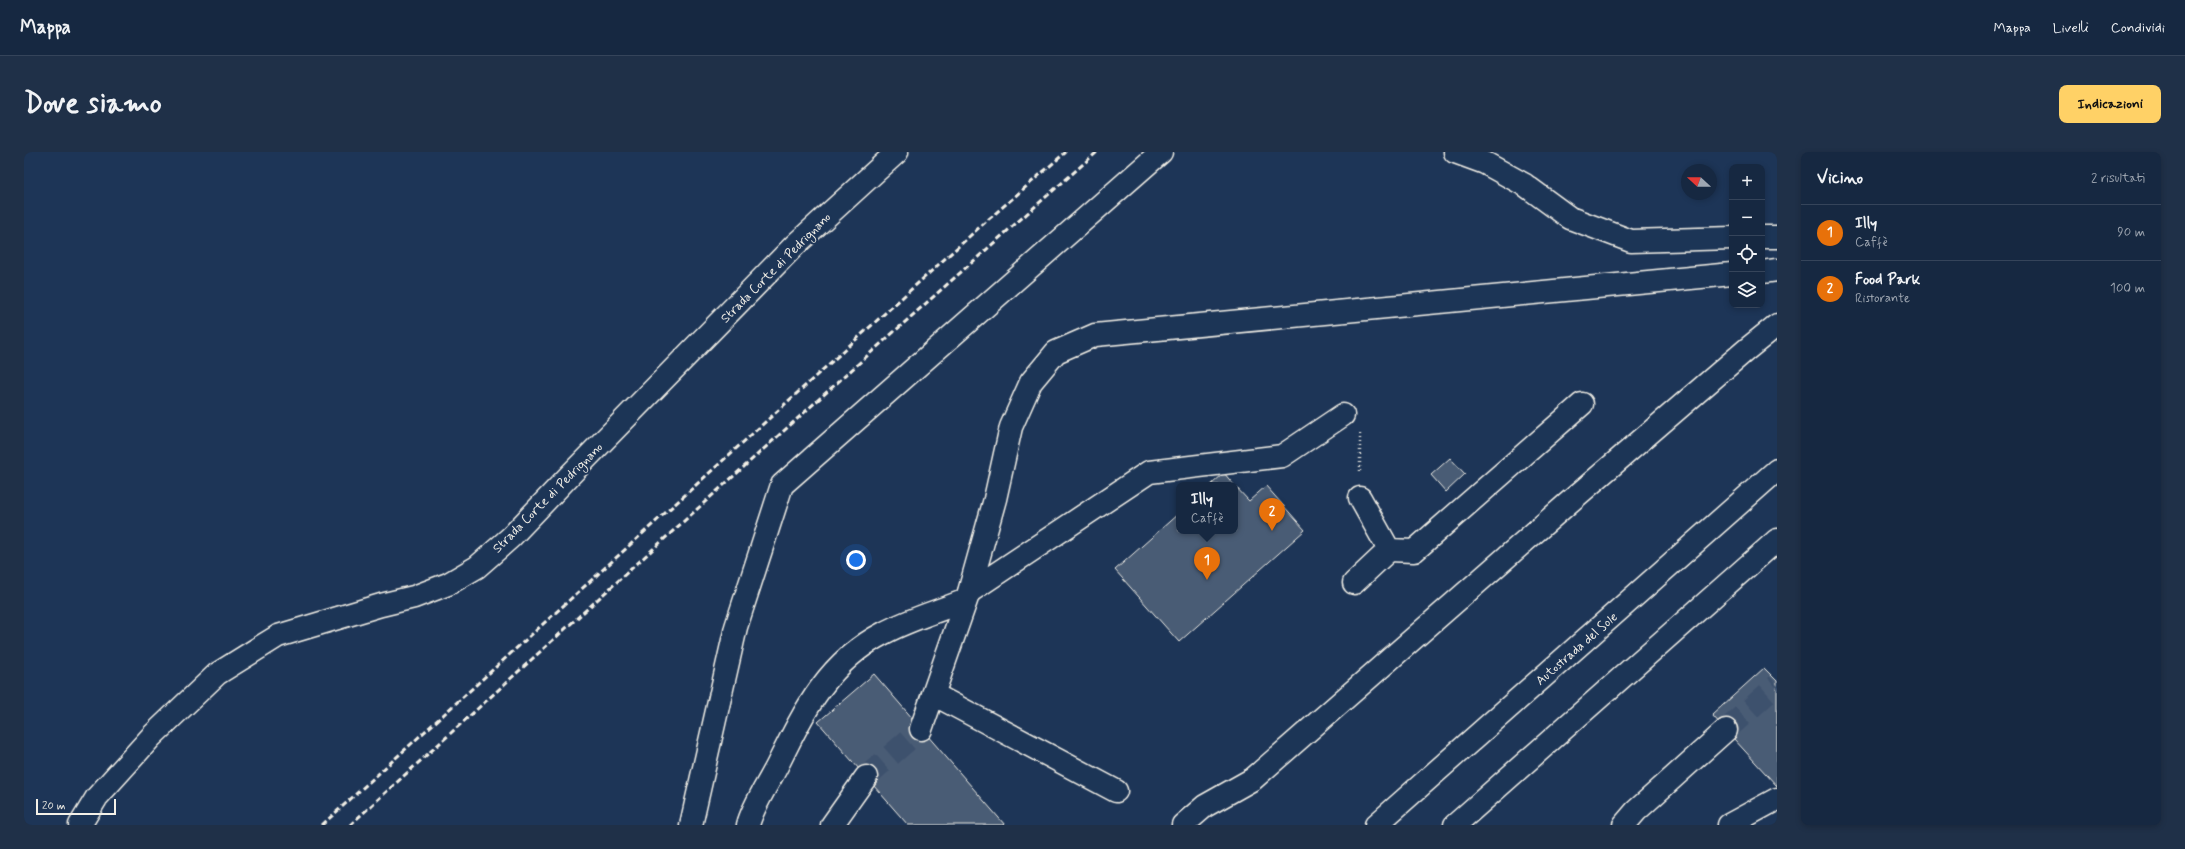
<!DOCTYPE html>
<html lang="it">
<meta charset="utf-8">
<style>
:root{--surface:#162841;--page:#1f3048;--text:#f1f3f6;--muted:#9ea6b1;--line:#35445a;--accent:#ffd166}
body{margin:0;font-family:Mynerve,sans-serif;background:var(--page);color:var(--text)}
.controls{position:absolute;right:12px;top:12px;display:grid;overflow:hidden;border-radius:8px;box-shadow:0 2px 6px #0003}
.controls button{width:36px;height:36px;display:grid;place-items:center;padding:0;border:0;border-bottom:1px solid var(--line);background:var(--surface);color:var(--text);font:20px sans-serif}
.compass{position:absolute;left:1657px;top:12px;width:36px;height:36px;border-radius:50%;background:var(--surface);box-shadow:0 2px 6px #0003;rotate:291deg}
.scale{position:absolute;left:12px;bottom:10px;width:80px;box-sizing:border-box;padding-left:4px;border:2px solid #f4f1e8;border-top:0;font-size:11px;line-height:14px;white-space:nowrap;color:#f4f1e8;-webkit-text-stroke:3px #1d3557;paint-order:stroke}
.you{position:absolute;left:832px;top:408px;width:14px;height:14px;margin:-10px;border:3px solid #fff;border-radius:50%;background:#1a73e8;box-shadow:0 0 0 6px #1a73e833}
.badge{display:grid;place-items:center;width:26px;height:26px;border-radius:50%;background:var(--accent);color:#fff;font-size:13px;font-weight:700}
.pin{position:absolute;translate:-50% -33px;filter:drop-shadow(0 1px 2px #0008)}
.pin::after{content:'';position:absolute;top:21px;width:14px;height:12px;background:inherit;clip-path:polygon(0 0,100% 0,50% 100%)}
.popup{position:absolute;left:1152px;top:330px;width:62px;height:52px;box-sizing:border-box;display:grid;place-content:center;border-radius:8px;background:var(--surface);filter:drop-shadow(0 1px 3px #0005);font-size:13px;white-space:nowrap;color:var(--muted)}
.popup b{font-size:15px;color:var(--text)}
.popup::after{content:'';position:absolute;left:50%;top:100%;margin-left:-8px;border:8px solid transparent;border-top-color:var(--surface)}
.list{margin:0;padding:0;list-style:none}
h2{display:flex;justify-content:space-between;align-items:center;height:52px;margin:0;padding:0 16px;font-size:17px}
h2 small{font-size:13px;font-weight:400;color:var(--muted)}
.list li{display:grid;grid-template-columns:26px 1fr auto;gap:12px;align-items:center;box-sizing:border-box;height:56px;padding:0 16px;border-top:1px solid var(--line)}
.list b{display:block;font-size:15px;white-space:nowrap}
.list p{margin:0;font-size:13px;white-space:nowrap;color:var(--muted)}
.list em{font-size:13px;font-style:normal;color:var(--muted)}
.icon{flex:none;width:22px;height:22px;fill:none;stroke:currentColor;stroke-width:2;stroke-linecap:round;stroke-linejoin:round}
.map{position:relative;flex:none;width:1753px;height:673px;overflow:hidden;border-radius:8px}
header{display:flex;align-items:center;gap:24px;box-sizing:border-box;height:56px;padding:0 20px;background:var(--surface);border-bottom:1px solid var(--line)}
header strong{font-size:19px}
nav{display:flex;gap:22px;margin-inline-start:auto;font-size:14px}
.intro{display:flex;align-items:center;justify-content:space-between;box-sizing:border-box;height:96px;padding:0 24px}
h1{margin:0;font-size:28px}
.button{padding:10px 18px;border-radius:8px;background:var(--accent);color:#111;font-size:14px;font-weight:700}
main{display:flex;gap:24px;padding:0 24px}
aside{flex:1;background:var(--surface);border-radius:8px;box-shadow:0 2px 6px #0003}
.map>svg:first-child{display:block}
.building{fill:#485b74;stroke:#f4f1e8}
.lines{fill:none;stroke-linecap:round;stroke-linejoin:round}
.minor-tunnel{stroke:#3d516d;stroke-width:22;stroke-dasharray:22 11;stroke-linecap:butt}
.minor-casing{stroke:#f4f1e8;stroke-width:25}
.highway-casing{stroke:#f4f1e8;stroke-width:25}
.path{stroke:#f4f1e8;stroke-width:2.5;stroke-dasharray:1 3;stroke-linecap:butt}
.minor{stroke:#1d3557;stroke-width:22}
.highway{stroke:#1d3557;stroke-width:22}
.rail{stroke:#f4f1e8;stroke-width:3;stroke-dasharray:6 3;stroke-linecap:butt}
.labels{text-anchor:middle;stroke-width:4;stroke-linejoin:round;paint-order:stroke}
.street-label{font-size:13px;fill:#f4f1e8;stroke:#1d3557}
</style>
<header>
<strong>Mappa</strong>
<nav><a>Mappa</a><a>Livelli</a><a>Condividi</a></nav>
</header>
<div class="intro"><h1>Dove siamo</h1><a class="button">Indicazioni</a></div>
<main>
<div class="map">
<svg width="1753" height="673" viewBox="0 0 1753 673">
<rect width="100%" height="100%" fill="#1d3557"/>
<filter id="ink" filterUnits="userSpaceOnUse"><feTurbulence type="fractalNoise" baseFrequency=".025" numOctaves="2"/><feDisplacementMap in="SourceGraphic" scale="8" xChannelSelector="R" yChannelSelector="G"/><feConvolveMatrix kernelMatrix="1 2 1 2 8 2 1 2 1" color-interpolation-filters="sRGB"/></filter>
<g filter="url(#ink)">
<path class="building" d="M1426,306L1441,322L1422,340L1407,323Z
M1200,321L1210,333H1187Z
M1211,334L1225,349L1242,334L1281,378L1155,490L1091,418L1155,361V379H1211Z
M1740,516L1753,529V634L1688,563Z
M850,522L981,673H884L794,570Z"/>
<g class="lines">
<path class="minor-tunnel" d="M1702,578L1753,533
M842,625L897,577"/>
<g class="minor-casing">
<path id="minor" d="M1431,0L1461,11L1501,33L1546,66L1607,89L1708,86
M1738,85H1753
M1738,120L1753,118
M1336,346L1365,398
M1330,431L1365,398L1390,399L1558,252
M945,440L1125,320L1258,304L1319,263
M909,542L1092,639
M897,577L945,440L971,347L987,275L1007,230L1032,200L1071,183L1708,122
M56,673L73,645L128,584L193,522L254,484L357,453L390,445L424,432L453,415L487,385L547,322L771,93L873,0
M667,673L712,475L758,333L1137,0
M724,673C729,653 746,629 755,610C781,557 805,509 860,481C886,467 915,459 942,448
M808,673L842,625
M1159,673L1181,654L1229,627L1542,353L1722,198L1753,173
M1600,673L1612,659L1702,578
M1705,673L1753,647"/>
</g>
<g class="highway-casing">
<path id="highway" d="M1352,673L1753,318
M1431,673L1753,388"/>
</g>
<path class="path" d="M1336,282V321"/>
<use href="#minor" class="minor"/>
<use href="#highway" class="highway"/>
<path class="rail" d="M298,673L958,73L1042,0
M326,673C574,447 821,221 1073,0"/>
</g>
</g>
<g class="labels">
<g class="street-label">
<text transform="translate(751 115) rotate(-45)" y="5">Strada Corte di Pedrignano</text>
<text transform="translate(523 345) rotate(-45)" y="5">Strada Corte di Pedrignano</text>
<text transform="translate(1552 496) rotate(-41)" y="5">Autostrada del Sole</text>
</g>
</g>
</svg>
<div class="controls">
<button>+</button>
<button>−</button>
<button><svg class="icon" aria-label="locate" viewBox="0 0 24 24"><circle cx="12" cy="12" r="6"/><path d="M12 2v4M12 18v4M2 12h4M18 12h4"/></svg></button>
<button><svg class="icon" aria-label="layers" viewBox="0 0 24 24"><path d="M12 4l9 5-9 5-9-5zM3 14l9 5 9-5"/></svg></button>
</div>
<svg class="compass" viewBox="-18 -18 36 36"><path d="M0-13l5 13h-10z" fill="#e53935"/><path d="M0 13l5-13h-10z" fill="#9ea6b1"/></svg>
<div class="scale">20 m</div>
<div class="you"></div>
<div class="pin badge" style="left:1183px;top:428px;background:#e8710a">1</div>
<div class="popup"><b>Illy</b>Caffè</div>
<div class="pin badge" style="left:1248px;top:379px;background:#e8710a">2</div>
</div>
<aside>
<h2>Vicino<small>2 risultati</small></h2>
<ul class="list">
<li><span class="badge" style="background:#e8710a">1</span><div><b>Illy</b><p>Caffè</p></div><em>90 m</em></li>
<li><span class="badge" style="background:#e8710a">2</span><div><b>Food Park</b><p>Ristorante</p></div><em>100 m</em></li>
</ul>
</aside>
</main>
